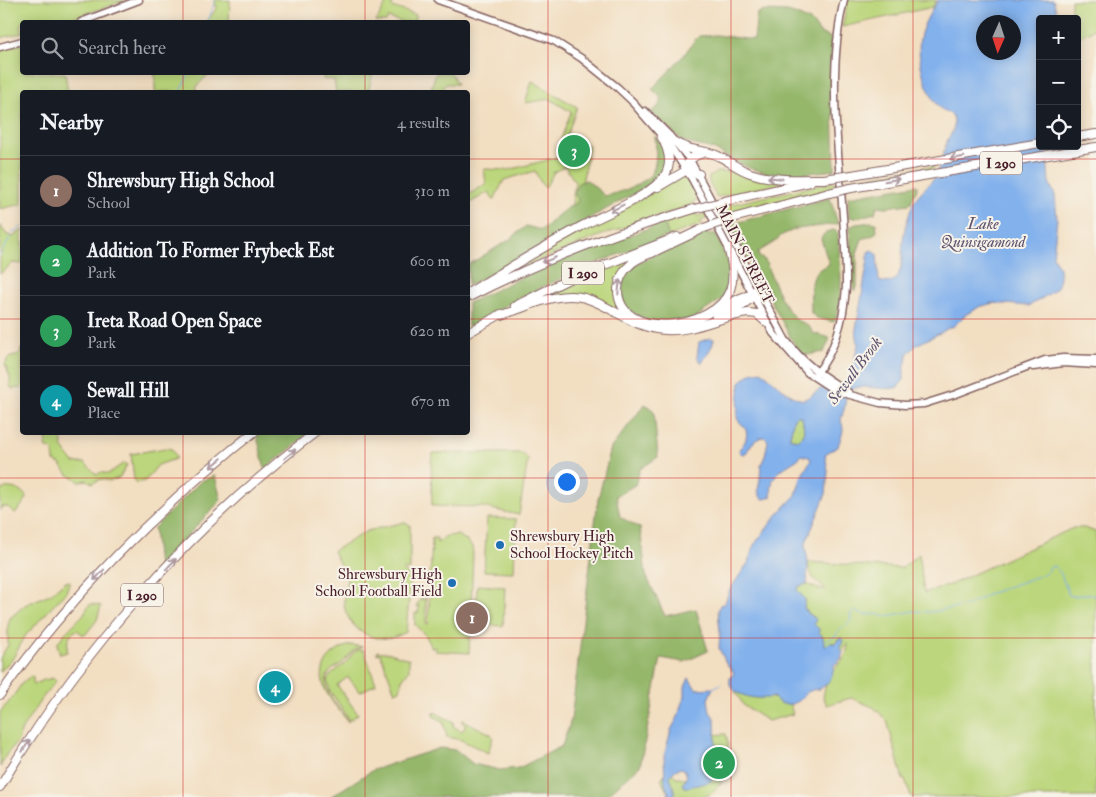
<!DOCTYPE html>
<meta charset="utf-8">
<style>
:root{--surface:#171b24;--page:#242831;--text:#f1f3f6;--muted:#9ea1a6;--line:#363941;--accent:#ea580c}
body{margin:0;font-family:"IM FELL Double Pica",serif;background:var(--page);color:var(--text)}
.controls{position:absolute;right:15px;top:15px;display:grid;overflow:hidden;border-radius:5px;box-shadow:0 2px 12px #0003}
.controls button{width:45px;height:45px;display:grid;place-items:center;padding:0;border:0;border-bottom:1px solid var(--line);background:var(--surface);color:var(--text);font:25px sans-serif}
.compass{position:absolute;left:976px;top:15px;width:45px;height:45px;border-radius:50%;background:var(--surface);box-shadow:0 2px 12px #0003;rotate:183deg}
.you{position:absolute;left:566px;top:481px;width:18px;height:18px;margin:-12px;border:4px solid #fff;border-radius:50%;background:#1a73e8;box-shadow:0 0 0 8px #1a73e833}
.badge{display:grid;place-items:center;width:32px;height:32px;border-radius:50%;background:var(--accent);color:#fff;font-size:16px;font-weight:700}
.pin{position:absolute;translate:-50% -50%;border:2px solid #fff;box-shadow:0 1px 5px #0006}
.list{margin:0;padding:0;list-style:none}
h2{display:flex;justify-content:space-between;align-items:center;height:65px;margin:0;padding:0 20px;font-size:21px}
h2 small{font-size:16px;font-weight:400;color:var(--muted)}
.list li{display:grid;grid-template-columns:32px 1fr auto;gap:15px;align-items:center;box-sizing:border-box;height:70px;padding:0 20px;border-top:1px solid var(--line)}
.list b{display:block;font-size:19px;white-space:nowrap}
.list p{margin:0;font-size:16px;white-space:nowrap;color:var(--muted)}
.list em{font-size:16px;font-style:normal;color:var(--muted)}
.icon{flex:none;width:28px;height:28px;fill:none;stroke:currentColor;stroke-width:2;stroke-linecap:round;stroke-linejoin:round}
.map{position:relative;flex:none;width:1096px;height:797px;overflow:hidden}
.search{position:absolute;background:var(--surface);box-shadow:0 2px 12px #0003;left:20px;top:20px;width:450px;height:55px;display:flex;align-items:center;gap:12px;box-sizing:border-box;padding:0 18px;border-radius:5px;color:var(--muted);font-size:19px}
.panel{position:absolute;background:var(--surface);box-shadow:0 2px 12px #0003;left:20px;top:90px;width:450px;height:345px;border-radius:5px}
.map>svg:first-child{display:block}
.green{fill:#bbd67b;stroke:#827a53}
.forest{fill:#94b76b;stroke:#6f6b4b}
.water{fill:#82b1ec;stroke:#66688c;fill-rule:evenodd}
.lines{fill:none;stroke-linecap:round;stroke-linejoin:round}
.stream{stroke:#82b1ec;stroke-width:1}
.secondary-casing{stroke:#856260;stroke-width:9}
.highway-casing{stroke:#856260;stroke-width:10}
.secondary{stroke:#fff;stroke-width:6}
.highway{stroke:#fff;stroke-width:8}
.highway-bridge-casing{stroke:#856260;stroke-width:10;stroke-linecap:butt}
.highway-bridge{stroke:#fff;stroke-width:8}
.oneway{stroke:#ae9aa0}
.grid{fill:none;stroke:#d62828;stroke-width:1;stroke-opacity:0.55}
.poi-dot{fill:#1f6fb2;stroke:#f7f3e8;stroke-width:2}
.labels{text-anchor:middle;stroke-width:4;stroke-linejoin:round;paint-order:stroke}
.shield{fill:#f7f3e8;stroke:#7e5f64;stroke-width:1}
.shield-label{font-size:14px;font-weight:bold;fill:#4a1f2b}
.street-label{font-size:15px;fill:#4a1f2b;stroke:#f7f3e8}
.poi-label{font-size:15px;fill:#4a1f2b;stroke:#f7f3e8;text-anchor:start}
.water-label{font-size:16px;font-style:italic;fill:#5e526f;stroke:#f7f3e8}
</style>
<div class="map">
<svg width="1096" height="797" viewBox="0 0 1096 797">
<rect width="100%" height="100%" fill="#f7f3e8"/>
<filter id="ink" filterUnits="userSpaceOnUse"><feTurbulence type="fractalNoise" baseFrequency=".02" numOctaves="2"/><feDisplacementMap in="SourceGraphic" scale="10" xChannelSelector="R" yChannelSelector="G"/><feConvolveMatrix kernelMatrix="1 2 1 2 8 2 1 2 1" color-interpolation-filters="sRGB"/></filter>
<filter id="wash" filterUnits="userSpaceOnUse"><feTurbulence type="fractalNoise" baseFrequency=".0096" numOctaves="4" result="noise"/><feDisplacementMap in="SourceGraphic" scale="20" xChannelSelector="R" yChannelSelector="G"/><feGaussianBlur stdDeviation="1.12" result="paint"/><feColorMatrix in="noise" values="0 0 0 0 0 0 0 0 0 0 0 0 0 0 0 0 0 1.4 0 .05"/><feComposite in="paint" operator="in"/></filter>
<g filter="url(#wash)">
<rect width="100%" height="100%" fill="#f2dec1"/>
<path class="green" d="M0,0H127L61,22H22V33L0,38Z
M214,0H230L229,22H206L217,8Z
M388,0H393L392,7L416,15L413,22H402L388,18L386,22H376Z
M848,0H936L933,7L842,27Z
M1071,0H1096V28L1077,38V19H1071Z
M22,44V72L65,73L68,92H22V204L0,209V50Z
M155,73L214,72V73L211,75H208L197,86L196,92H155Z
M323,73H373L368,92H336L334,80L323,79Z
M436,73H451L457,84H445L442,92H430Z
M532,81L577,107L565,140L589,145L578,207L571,211L575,182L565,166L554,172L545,188L541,183L535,171L504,180L494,200L489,192L468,204V195L486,184L484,169L508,170L559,157L561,139L571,112L550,99L525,103Z
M933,166V170L848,185V180Z
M717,172H742L783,183L718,197L716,196L709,183V177Z
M685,175L698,199L692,203V205L602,235L510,272L509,271L567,238Z
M834,182V188L728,215L724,214L722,209L723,206Z
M696,213L697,216L706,214L708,218L701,221L702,224L669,236L664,223Z
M0,225L6,234L13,237L22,230V264L13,263L0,274Z
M637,257L629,316L583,296L545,297Z
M22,348V388L12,389L10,385V377L5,365L8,358L19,355Z
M797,415L802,418C804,428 806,435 797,440L790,438V436L794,418Z
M47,433H62C60,449 65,451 74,463H85L97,475L101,472L108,474L124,463L127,465L119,478L110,481L101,479L93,483L86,480L79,482L75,478L68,475L61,465L54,461L53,450L45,447L47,438Z
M165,448L172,449L176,457L175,459L158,465L145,481L136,483L134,479L131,454Z
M433,453H522L528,459L519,515L482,507L432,506L431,462Z
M5,488C13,487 23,490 27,498L17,512L14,513L8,507H2L0,511V492Z
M487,518L516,519L514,572L484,571Z
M405,522L410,525V569L402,570L408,574L410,587L406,632C381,647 350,635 344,605C343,597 347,590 347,582C347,576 336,558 333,551L367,531Z
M1073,528H1084L1096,532V797H911L905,779L903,780L887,720L873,707L851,698L827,705L823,697C824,691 826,683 829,677C836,664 848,660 848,643L843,651L840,648L839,638L835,643H829L827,645H824L814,624V617C809,614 805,611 803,605L806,601L796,590L799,586L807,584L818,589H826C816,583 809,575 808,562L902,568L919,554L924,593L952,584Z
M457,535L466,540L472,547L473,553L471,611L467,620L462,626L468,627L470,629L469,653L435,651L436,647L432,648L426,636L415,625V613H418L419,606H416L422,597L423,600H425L426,593V624H428L432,538H437V543L446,536Z
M70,581L66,592L26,635L13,658L0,672V658L8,645V625L10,618L25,605L52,593L64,582Z
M477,585L505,587L503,626L475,624Z
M92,604L101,606L97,620L86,634H82L77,630C66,635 68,642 67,652L60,654L57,644L64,634L83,615L89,605Z
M351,645L363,647C352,649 350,656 342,663C338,667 332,668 329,673C318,688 341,709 349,721L348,722C341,712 330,701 325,689C316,668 330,650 351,645Z
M358,650H364L376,684L360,692L348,677L337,685L358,714L350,720L330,691L327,680C332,671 339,670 346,662C350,658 352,653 358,650Z
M377,651L390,653L409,659V670L402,680L400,690L395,692L380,653L377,654Z
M31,676L33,677V685L44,680L54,678L56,681L40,701L22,729L18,741L6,755L0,767V712L9,702L23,682Z
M735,691L789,701L793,714L768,721L744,706Z
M434,712L454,722L453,726L461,731L465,728V724L462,722L463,720L491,734L493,737L488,753L461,740L447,737L443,721L433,716Z
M726,734C732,753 727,793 702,797C697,797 692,797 687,797C670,797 667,794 661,779L668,769L677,778L687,779L712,735Z"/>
<path class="forest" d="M765,11L788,12L797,15L812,22L820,33L831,38L835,170L801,174H770L749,168L713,149L684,142L651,112L659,106L661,98L652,89L684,55L694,41L699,36L716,35L754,40L757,13Z
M655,136C669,154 670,167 653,183L468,286V265L509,240L526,226L541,230C553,221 563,208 576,204L578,199L574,194L578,183L587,180L605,196C618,193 647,184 653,171C657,160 656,147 655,136Z
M917,185V189L910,204L886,207L877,206L875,213L856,218L849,217L848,197Z
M830,198L838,224L796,229L782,235L773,243L758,252L759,257L765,260C772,279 780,301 793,316C801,326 807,320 813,333L830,338L824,352L807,355L800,352L793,342L731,227L732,224L735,223Z
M872,222L876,223L877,231L874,235L862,239L857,253V288L854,291L851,272L850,227L856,224Z
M664,223L669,236C600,260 530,289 468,327V303L533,272L595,247Z
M834,230L838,233C839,257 846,300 834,322L817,318L811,313C811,302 809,283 816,273C818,269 825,267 829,264L821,239C823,233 828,231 834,230Z
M706,232L707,234H716L728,261L730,278L724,298L691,320L648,321L627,309L620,291L624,276L635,264L687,239Z
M645,404L654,411L658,457L640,469L635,485L616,496L620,517L640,528L646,575L665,616L696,609L708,651L684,662L661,658L640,766L605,797H330L373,770L440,748L456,750L473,764L500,770L519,768L562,746L571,720L598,499L611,448Z
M262,433H310L265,469L257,436Z
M215,476L221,500L158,567L154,528L201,481Z"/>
<path class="water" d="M938,0H1053L1059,19H1040V146H1046L1049,182L1055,195L1057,219L1053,256L1059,267L1060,279L1057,288L1046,296L1029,306L993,303L979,307L965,315L954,326L950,327L942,332L918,344L908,353L904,371V380L898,387C878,394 845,374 845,406C844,411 841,416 841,421C846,432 840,437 838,447L828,452L825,455L828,471L826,494L805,545L808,562L807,584L799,586L797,590L805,599L804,608L809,614L816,619L814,624L819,629V632L823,637L824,645H827L829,643H835L841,637L843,641L840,648L843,651L841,659L834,665C834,674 829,684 821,688C818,690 813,689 810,691C806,692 804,696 801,699C794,706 778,707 774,697C760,700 738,698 730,685V678L734,673L726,663L719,648L720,633L718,610L720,605L725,603L729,591L748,563L754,545L777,515L796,495L802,475L811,460L809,457L802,455C793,465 774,469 772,484C771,488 772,493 771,497L765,499L761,498L758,490L760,479L761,465L765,456L768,441L765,437C754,438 751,445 746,453L742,454L739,451L740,448C745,444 749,435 745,428C743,424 739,423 737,418L740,382L751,373L761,371C771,377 794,403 805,399C811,397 817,391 822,388L841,396L848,388L855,373L854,361L858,345L856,329L868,260V252L872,250L877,254L879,281C908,291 900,249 904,234C905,226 908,219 910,212C915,194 925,190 934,178C941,167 943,151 948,139C951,134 954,130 954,125C954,110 945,114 938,106C925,89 915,55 921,34C924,22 932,10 938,0ZM984,22H1014V52H984ZM797,415L802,418C804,427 806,435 797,440L790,438V436L794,418Z
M710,338L714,339L712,346L702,363L697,357L699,342Z
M689,678L696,689L713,688L708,699L710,712L715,719L716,750L718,755L716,774L710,782L689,787H685L682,784C687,778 688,776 684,769C677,767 674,771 670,776L675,793L672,797H670L665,784L664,756L671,730L678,717L681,705L685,697V687Z"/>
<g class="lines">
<path class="stream" d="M208,22L215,0
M181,92L189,72
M0,256L13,232L22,227
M822,643L836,636L840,628L846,626L852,619L850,614L854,611L865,615L874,614L887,616L914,611L930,612L966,606L991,593L1047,573L1050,567L1054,566L1061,574L1069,595L1073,596L1089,594L1096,596
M711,689L721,684"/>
</g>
</g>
<g filter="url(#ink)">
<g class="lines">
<g class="secondary-casing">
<path id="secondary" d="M438,0L554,41L581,58L617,87L635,104
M81,22L139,0
M0,47L22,41
M633,103L669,144L692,179L773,333L808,373L831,388L839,392L880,403L905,405L924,404L956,394L1045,360L1063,358L1096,359
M645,111L669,135L690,160L785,339C806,366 820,374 848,392
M1033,367L1063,363L1096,365
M816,374C836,350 844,318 846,287C847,193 822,91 844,0"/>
</g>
<g class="highway-casing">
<path id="highway" d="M1077,137L1096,134
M675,142C690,152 701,149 716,155C728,160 738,169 750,173C773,181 800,179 824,179
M687,170C686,161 694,155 703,153
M852,175L1040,143
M658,187L687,170L699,174
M851,188L1096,147
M725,201L810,182
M733,218L829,193
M700,230C684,238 668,245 652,253C644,256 635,259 629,266C622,272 619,280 618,289C617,341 715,331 730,290C735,276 732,262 728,248
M468,293C505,270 542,248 580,227C602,215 652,196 665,175C673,162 668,148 661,136
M471,296C542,260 617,232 694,209
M515,306L571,278L677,237
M717,311C732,304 745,291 761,296
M497,316C525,309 555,290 585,298C615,307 633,329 666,330C694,332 720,316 748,313L757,314L766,322
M716,317C732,310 752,305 757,287
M468,333L501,314
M0,695C68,598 161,505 254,432
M0,787C79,653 191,526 316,432"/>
</g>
<use href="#secondary" class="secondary"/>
<use href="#highway" class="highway"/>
<g class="highway-bridge-casing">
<path id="highway-bridge" d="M824,179L852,175
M829,193L851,188
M694,209L725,201
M704,228L733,218"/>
</g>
<use href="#highway-bridge" class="highway-bridge"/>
</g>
<defs><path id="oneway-shaft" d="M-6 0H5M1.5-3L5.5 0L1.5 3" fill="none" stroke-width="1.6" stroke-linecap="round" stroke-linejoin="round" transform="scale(1.25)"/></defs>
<g class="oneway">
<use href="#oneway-shaft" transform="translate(957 158) rotate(170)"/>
<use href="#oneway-shaft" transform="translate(775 178) rotate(-175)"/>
<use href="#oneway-shaft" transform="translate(892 180) rotate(-10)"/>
<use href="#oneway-shaft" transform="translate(617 208) rotate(153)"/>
<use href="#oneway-shaft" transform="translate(549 260) rotate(158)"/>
<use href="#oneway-shaft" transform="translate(619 287) rotate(-84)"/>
<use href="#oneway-shaft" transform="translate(290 454) rotate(-40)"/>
<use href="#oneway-shaft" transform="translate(216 463) rotate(140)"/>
<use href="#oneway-shaft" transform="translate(171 564) rotate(-46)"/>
<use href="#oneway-shaft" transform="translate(99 575) rotate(133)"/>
<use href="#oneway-shaft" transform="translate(26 746) rotate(-57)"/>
</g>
</g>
<path class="grid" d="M183,0V22M365,0V22M548,0V797M731,0V797M913,0V797M183,72V92M365,72V92M0,159H22M468,159H1096M0,319H22M468,319H1096M183,432V797M365,432V797M0,478H1096M0,638H1096"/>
<g class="poi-dot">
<circle cx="500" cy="545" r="5"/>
<circle cx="452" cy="583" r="5"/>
</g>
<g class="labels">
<g class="shield">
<rect x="980" y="151.5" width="42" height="23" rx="4"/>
<rect x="562" y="261.5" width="42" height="23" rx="4"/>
<rect x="121" y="583.5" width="42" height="23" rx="4"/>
</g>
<g class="shield-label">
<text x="1001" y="168">I 290</text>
<text x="583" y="278">I 290</text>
<text x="142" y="600">I 290</text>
</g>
<g class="street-label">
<text transform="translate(745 254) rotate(63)" y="5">MAIN STREET</text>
</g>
<g class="poi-label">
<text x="510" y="541">Shrewsbury High<tspan x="510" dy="17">School Hockey Pitch</tspan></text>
<text x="442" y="579" text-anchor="end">Shrewsbury High<tspan x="442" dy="17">School Football Field</tspan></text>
</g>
<g class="water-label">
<text x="983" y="229">Lake<tspan x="983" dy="18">Quinsigamond</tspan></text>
<text transform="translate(854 370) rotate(-53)" y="6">Sewall Brook</text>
</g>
</g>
</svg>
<div class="controls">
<button>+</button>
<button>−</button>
<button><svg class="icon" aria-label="locate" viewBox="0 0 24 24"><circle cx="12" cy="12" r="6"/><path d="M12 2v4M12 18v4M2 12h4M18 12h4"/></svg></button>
</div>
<svg class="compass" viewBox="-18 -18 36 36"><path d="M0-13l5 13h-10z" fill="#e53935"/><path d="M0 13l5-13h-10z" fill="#9ea1a6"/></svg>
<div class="you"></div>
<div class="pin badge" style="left:472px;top:618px;background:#8d6e63">1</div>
<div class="pin badge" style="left:719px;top:763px;background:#2e9e5b">2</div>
<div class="pin badge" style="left:574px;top:151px;background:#2e9e5b">3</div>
<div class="pin badge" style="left:275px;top:687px;background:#0f9aa8">4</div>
<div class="search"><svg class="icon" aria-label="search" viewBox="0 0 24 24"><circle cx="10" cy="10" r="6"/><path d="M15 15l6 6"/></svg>Search here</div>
<section class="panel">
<h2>Nearby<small>4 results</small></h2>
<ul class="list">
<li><span class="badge" style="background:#8d6e63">1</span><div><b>Shrewsbury High School</b><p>School</p></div><em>310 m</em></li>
<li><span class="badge" style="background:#2e9e5b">2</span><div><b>Addition To Former Frybeck Est</b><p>Park</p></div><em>600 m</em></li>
<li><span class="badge" style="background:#2e9e5b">3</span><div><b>Ireta Road Open Space</b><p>Park</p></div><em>620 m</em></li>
<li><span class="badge" style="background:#0f9aa8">4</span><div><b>Sewall Hill</b><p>Place</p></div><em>670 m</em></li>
</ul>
</section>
</div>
